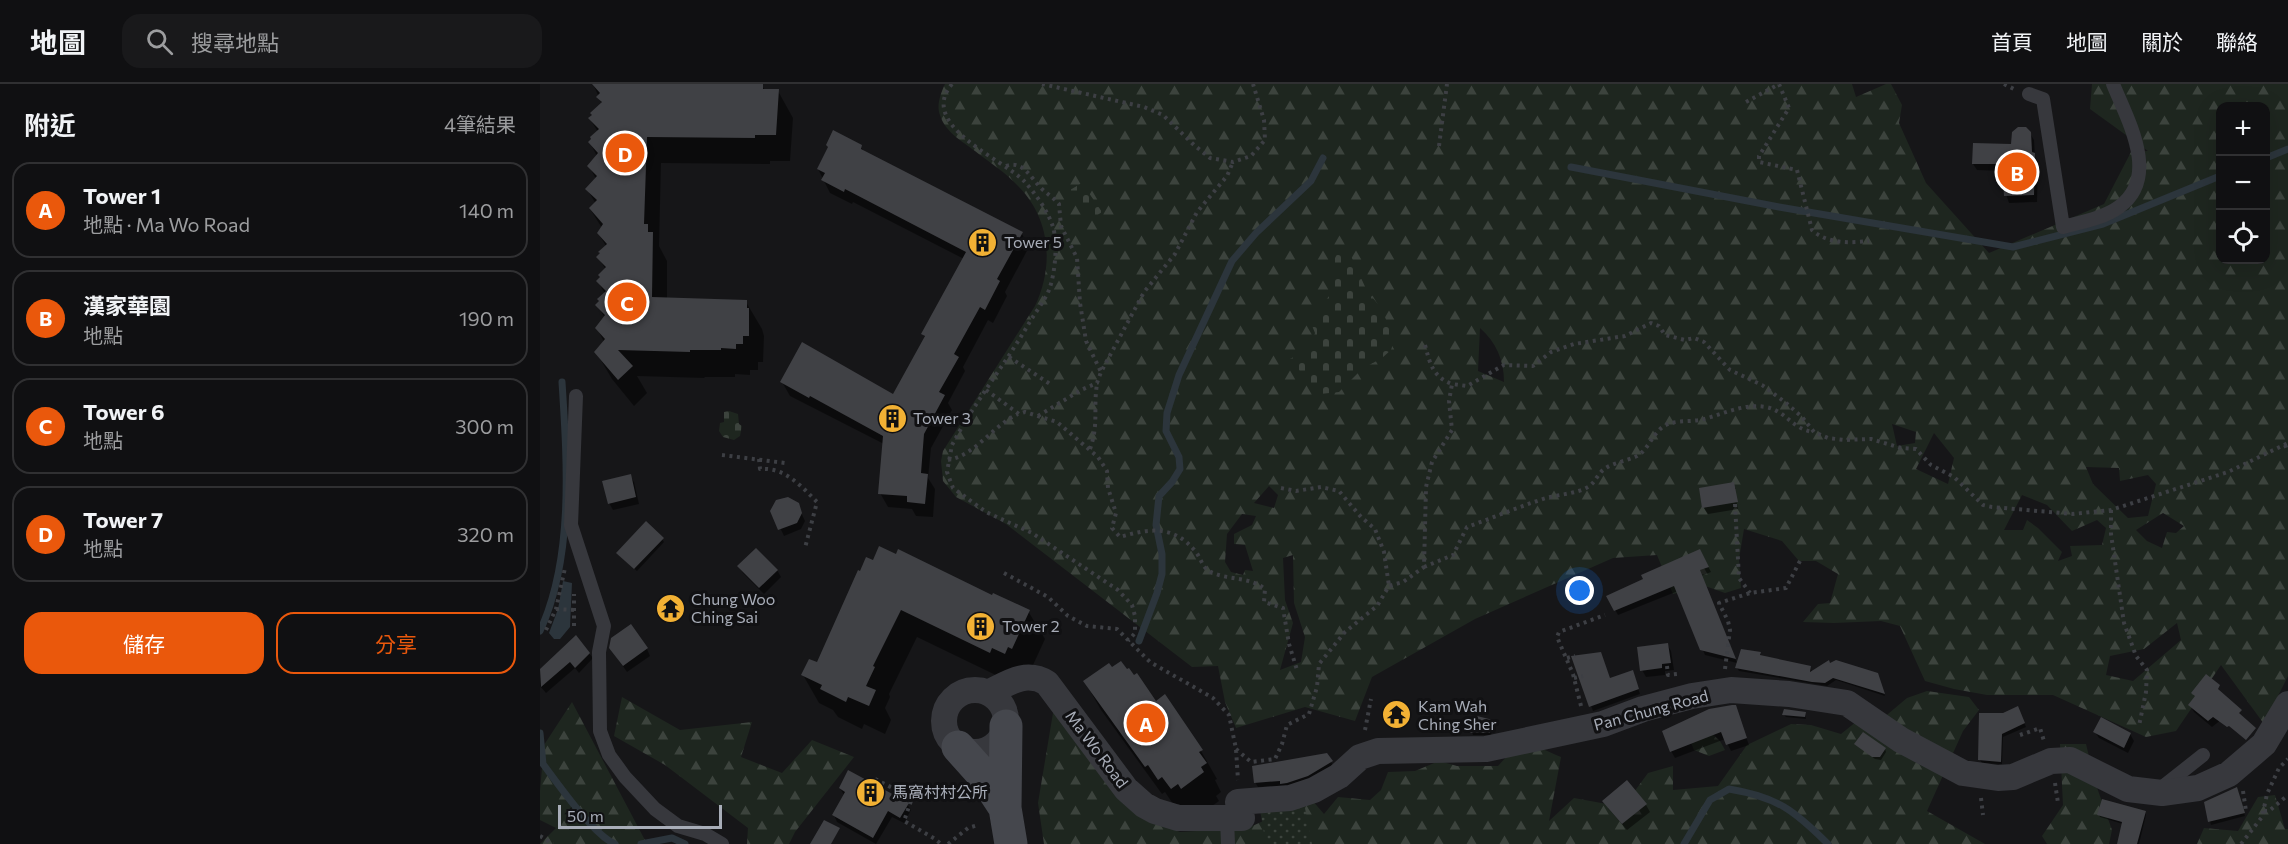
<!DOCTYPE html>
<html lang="zh-TW">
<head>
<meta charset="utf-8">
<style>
  body { margin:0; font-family:Commissioner,"Noto Sans TC",sans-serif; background:#19191b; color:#f1f3f6 }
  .controls { position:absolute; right:18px; top:18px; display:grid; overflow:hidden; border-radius:12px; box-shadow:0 6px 24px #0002 }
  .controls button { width:54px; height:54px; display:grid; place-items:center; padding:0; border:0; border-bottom:2px solid #303032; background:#101012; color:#f1f3f6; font:30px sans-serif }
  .scale { position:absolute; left:18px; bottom:15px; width:164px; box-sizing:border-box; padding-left:6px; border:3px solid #a8adb8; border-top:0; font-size:16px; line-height:21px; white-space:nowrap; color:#a8adb8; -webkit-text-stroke:4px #111113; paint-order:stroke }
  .you { position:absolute; left:1040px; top:507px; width:21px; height:21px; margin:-15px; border:4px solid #fff; border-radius:50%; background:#1a73e8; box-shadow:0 0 0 9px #1a73e833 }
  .badge { display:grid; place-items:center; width:39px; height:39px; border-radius:50%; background:#ea580c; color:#fff; font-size:20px; font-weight:700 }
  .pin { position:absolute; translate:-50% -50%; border:3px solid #fff; box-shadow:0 2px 6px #0006 }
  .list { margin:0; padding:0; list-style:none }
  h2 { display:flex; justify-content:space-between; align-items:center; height:78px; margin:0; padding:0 24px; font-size:26px }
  h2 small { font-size:20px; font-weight:400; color:#9c9d9f }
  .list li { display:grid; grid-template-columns:39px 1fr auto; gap:18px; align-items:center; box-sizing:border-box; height:96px; margin:0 12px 12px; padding:0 12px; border:2px solid #303032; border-radius:18px }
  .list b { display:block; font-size:22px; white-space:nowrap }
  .list p { margin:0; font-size:20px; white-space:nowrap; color:#9c9d9f }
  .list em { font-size:20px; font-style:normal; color:#9c9d9f }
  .actions { display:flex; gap:12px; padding:18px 24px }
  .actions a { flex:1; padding:14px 0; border:2px solid #ea580c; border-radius:18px; text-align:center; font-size:21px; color:#ea580c }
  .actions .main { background:#ea580c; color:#fff }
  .icon { flex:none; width:33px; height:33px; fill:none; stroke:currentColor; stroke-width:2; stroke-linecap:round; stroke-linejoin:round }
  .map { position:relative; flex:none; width:1748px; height:760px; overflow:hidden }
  header { display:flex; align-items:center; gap:36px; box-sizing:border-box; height:84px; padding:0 30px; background:#101012; border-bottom:2px solid #303032 }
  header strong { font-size:28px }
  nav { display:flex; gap:33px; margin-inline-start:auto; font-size:21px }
  .search { width:420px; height:54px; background:#19191b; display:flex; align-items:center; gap:15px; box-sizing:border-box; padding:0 21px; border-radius:18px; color:#9c9d9f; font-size:22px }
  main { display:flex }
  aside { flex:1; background:#101012 }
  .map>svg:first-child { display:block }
</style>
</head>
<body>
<header>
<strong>地圖</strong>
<div class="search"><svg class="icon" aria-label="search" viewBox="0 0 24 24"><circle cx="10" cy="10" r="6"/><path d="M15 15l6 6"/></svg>搜尋地點</div>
<nav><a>首頁</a><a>地圖</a><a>關於</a><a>聯絡</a></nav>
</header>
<main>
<aside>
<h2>附近<small>4筆結果</small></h2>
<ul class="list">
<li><span class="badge">A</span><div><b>Tower 1</b><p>地點 · Ma Wo Road</p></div><em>140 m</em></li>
<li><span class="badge">B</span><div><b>漢家華園</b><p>地點</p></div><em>190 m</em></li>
<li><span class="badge">C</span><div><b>Tower 6</b><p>地點</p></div><em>300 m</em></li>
<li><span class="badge">D</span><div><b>Tower 7</b><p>地點</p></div><em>320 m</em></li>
</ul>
<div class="actions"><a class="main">儲存</a><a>分享</a></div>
</aside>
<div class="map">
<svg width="1748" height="760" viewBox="0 0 1748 760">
  <defs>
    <pattern id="forest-firs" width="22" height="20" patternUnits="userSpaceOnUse" patternTransform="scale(1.5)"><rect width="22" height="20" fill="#1e261f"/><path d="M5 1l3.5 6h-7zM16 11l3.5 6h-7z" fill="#3c433d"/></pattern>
    <pattern id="cemetery-stones" width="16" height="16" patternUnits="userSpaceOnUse" patternTransform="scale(1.5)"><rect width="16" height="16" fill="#1e261f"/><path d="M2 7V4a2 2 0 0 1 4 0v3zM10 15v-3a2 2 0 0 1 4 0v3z" fill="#3c433d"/></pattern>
    <pattern id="garden-dots" width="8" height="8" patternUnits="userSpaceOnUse" patternTransform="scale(1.5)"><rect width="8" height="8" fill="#1e261f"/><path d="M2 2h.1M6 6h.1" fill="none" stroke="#3c433d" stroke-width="1.8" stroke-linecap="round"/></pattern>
  </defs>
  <rect width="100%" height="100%" fill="#161618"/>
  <!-- forest -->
  <path fill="url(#forest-firs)" fill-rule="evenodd" d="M405 0H1312L1316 13 1346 0H1351L1362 21 1359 39 1386 99 1449 169 1564 120 1591 68 1608 67 1550 25 1552 0H1748V592L1724 640 1681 581 1636 647 1606 653 1513 611H1447L1414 605 1385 597 1360 542 1341 537 1294 539 1263 538 1278 520 1290 519 1298 490 1276 477H1259L1242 457 1204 445 1199 475 1201 504 1185 509 1165 502 1133 510 1117 471 1073 474 935 535 832 593 815 637 765 623 696 644 685 618 678 582 652 583 466 440 416 413 403 397 401 377 403 367 495 222C514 182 511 135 478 102 466 89 449 78 435 67 422 57 405 48 400 31 396 21 401 9 405 0ZM1680 22H1726V176H1680ZM940 244C956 258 964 276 964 298L938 287ZM1352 340 1376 348 1375 359 1357 362ZM1394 349 1414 374 1408 400 1376 385ZM1546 383 1579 384 1580 397 1608 391 1616 400 1608 432 1588 434 1553 400ZM729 402 738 411 734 424 714 419ZM1482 411 1507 421 1532 447 1557 436 1566 444 1562 461 1530 462 1532 472 1518 477 1522 468 1498 444 1487 436 1483 446H1464ZM1623 429 1644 442 1636 449 1627 448 1622 464 1607 457 1596 446ZM702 430 716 432 712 441 694 450V460L705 461 713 487 705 486 703 491 691 488 685 478 687 450ZM753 471 754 519 765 553 761 578 740 586 753 539 745 516 743 474ZM1637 539 1641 556 1593 597 1566 591 1570 572 1604 565Z
    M1387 607 1429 613 1439 626 1423 647 1387 727 1445 760H1292L1289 757 1286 760H504L498 719 514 623 603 734 640 748 708 744 771 715 784 730 798 713 830 716 841 706 848 688 875 687 899 677 917 682H958C983 654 989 659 1021 673L1009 737 1034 714 1083 723 1108 689 1133 682V706L1178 702 1207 661 1251 640 1271 641 1301 650 1322 633 1342 635 1367 614Z
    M82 613 140 646 212 638 201 673 242 689 272 656 314 673 255 748 249 760H207L208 744 125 681 74 652Z
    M32 618 107 760H0L16 744 0 736V707L4 661Z
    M1165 643 1180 657 1185 666 1169 672 1154 666 1149 654Z
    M1520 660H1546L1555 698 1572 746 1569 760H1507L1502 752 1523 721Z
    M1735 711 1745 745H1748V760H1657L1664 744 1698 747 1718 713Z"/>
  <!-- cemetery -->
  <path fill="url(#cemetery-stones)" d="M542 99 562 128 550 136 530 106Z
    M798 168H804L811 172 827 207 842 225 854 257 851 266 842 274 822 285 799 308 780 310 769 303 758 284 747 279 748 276C764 268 769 268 775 249L771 239 772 233 790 211 795 174Z
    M189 327 198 330 199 340 202 342 200 352 194 356 183 353 179 347 180 339 184 338V328Z"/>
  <!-- garden -->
  <path fill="url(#garden-dots)" d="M764 719 772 760H726L720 726Z"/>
  <!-- water -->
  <path fill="#2c353c" d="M23 497 32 499 30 543 20 555H14L9 549 18 525Z"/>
  <!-- shadow -->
  <path fill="#0007" d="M53 0 222 2 225 6 238 7 253 34 250 77H230V80L121 79 119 162 127 177V215L206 218 222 245 224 252 223 278H218V286H210V291L195 290V293H165L164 294 97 292 107 309 94 322 72 295 56 268 64 258 57 244 65 234 57 221 65 210 58 197 66 186 58 173 66 162 58 149 62 144 50 125 56 120 47 105 56 95 49 82 57 72 50 59 58 48 50 35 62 20Z
    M1490 49 1494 56 1495 73 1498 78 1497 118 1469 119 1461 95V87L1437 86 1433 80 1472 62Z
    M321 63 325 69 482 150 489 163 465 208 467 212 453 239 448 236 423 283 425 287 408 319 412 326 391 364 388 394 395 405 393 433 376 432 372 425 348 423 340 409 344 360 250 312 242 298 354 312 385 254 383 250 424 175 313 118 312 120 290 109 278 85Z
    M90 392 94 398 99 420 73 426 69 419Z
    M1193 400 1196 405H1194L1198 425 1168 430 1164 424Z
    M257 420 265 437 261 445 244 452 232 427Z
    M122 455 124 458 97 487 80 472Z
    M1160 467 1171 488 1161 492 1197 579 1165 571 1138 507 1078 531 1068 513Z
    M199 483 237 486 241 493 224 510 203 489Z
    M319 488 452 513 488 527 505 555 488 592 466 596 377 553 349 610 350 613 345 624 351 636 345 650 324 640 322 645 298 633 293 626 279 619 263 591 278 580Z
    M36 553 53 574 39 589 35 584 6 609 0 602V587Z
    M1127 560 1131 567 1134 586 1125 587V591L1106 593 1102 586Z
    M107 565 110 572 87 588 75 571Z
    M1220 569 1221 572 1270 583 1272 588 1290 581 1339 593 1345 612 1296 596 1287 602 1199 587 1197 584Z
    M1061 570 1070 595 1094 592 1100 610 1053 627 1033 573Z
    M545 598 616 619 661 667 677 695 675 696 681 708 676 712 679 717 658 732H648L639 720 635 723 625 708 622 710 561 626Z
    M1650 621 1686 632 1672 643 1654 628Z
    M1195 623 1209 661 1191 667 1185 655 1135 674 1131 667Z
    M1479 627 1486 643 1463 653 1462 680 1442 679 1440 676 1464 631Z
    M1265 629 1266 635 1246 633 1244 631Z
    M952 637 954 640 951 651H933L932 648Z
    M1555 648 1590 650 1594 657 1588 669 1559 654Z
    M1316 660 1345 665 1346 668 1341 676 1335 675Z
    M786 670 794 683 771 697 745 704 743 702 718 703 715 698Z
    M300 704 367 720 371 726 364 739 352 733 336 760 297 738 294 731 304 711Z
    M1698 707 1705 732 1671 741 1665 719Z
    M1106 721 1110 728 1087 746 1068 724Z
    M1605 728 1606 731 1599 760H1579L1583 740 1560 733 1559 731Z"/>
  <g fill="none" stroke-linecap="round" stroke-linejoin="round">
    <!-- stream -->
    <path stroke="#2c353c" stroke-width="7" d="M1726 74 1748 65
      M1031 83 1239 123 1473 163 1563 140 1680 92
      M0 547C34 474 27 377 22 298
      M599 557 617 509 622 490V470L616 441 619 412 632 398 640 385 639 373 626 347 627 329 639 291 692 177 716 149 771 97 783 74
      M0 649 3 680
      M0 676C16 697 53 751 75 760
      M101 760 132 754 145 760
      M1144 760 1170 716 1189 705C1237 713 1254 726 1288 760"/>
  </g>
  <!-- building -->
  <path fill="#404145" d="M52 0H223V5H239L236 51H215V54L107 53 104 140H108V148H113L112 213 207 216V224H209V252H203V260H196V265L181 264V266H150V268L78 266 93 282 78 296 54 268 65 255 55 244 65 231 55 221 59 217 57 215 66 207 56 197 60 193 58 191 66 183 56 173 60 169 58 168 67 160 57 149 63 140 49 124 57 116 45 105 57 92 47 82 58 69 48 58 51 55 50 53 59 45 48 34 52 31 50 29 62 18 56 13 60 9Z
    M1478 43H1486L1491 48 1492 68 1495 69 1494 111 1464 112 1463 95H1459L1460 80H1432L1433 59 1471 60 1472 48Z
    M293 46 322 61 321 65 483 148 457 195 460 197 445 226 440 223 414 270 419 273 399 308 405 311 384 350 381 389 388 390 385 420 367 418V412L338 410 343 352 270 312 269 314 240 298 262 258 353 310 385 252 381 250 426 168 305 105 304 108 281 96 285 89 277 85 288 63 286 61Z
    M91 390 96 413 68 420 62 397Z
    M1194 398 1198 418 1162 424 1159 404Z
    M248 413 259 419 262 429 257 439 238 446 230 427 236 416Z
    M106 437 124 454 94 485 76 469Z
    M339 462 356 470 358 465 452 511 453 509 490 526 472 565 468 563 465 570 452 564 450 569 361 526 333 582 335 583 326 602 336 606 329 622 308 613 306 618 280 605 282 601 261 591 269 575 277 578 318 486 320 487 326 473 333 476Z
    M216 464 238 486 219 504 197 482Z
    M1160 465 1169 483 1160 486 1196 575 1160 566 1134 502 1074 527 1066 512 1103 495 1101 491Z
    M91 540 108 564 83 582 69 564 71 554Z
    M36 551 50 569 35 584 30 578 1 603 0 585Z
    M1128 559 1131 579 1122 580V584L1100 587 1097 563Z
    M1201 565 1221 568 1220 571 1271 582 1270 588 1289 576 1290 579 1296 576 1338 589 1345 610 1293 594 1285 599 1272 598 1195 584Z
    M1061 568 1070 594 1093 586 1099 605 1049 623 1031 572Z
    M581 577 587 585 589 584 594 591 597 589 616 617 625 610 663 666 659 668 667 679 661 683 664 688 641 705 638 700 631 705 622 693 618 696 608 681 605 683 543 597 569 579 572 583Z
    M1666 590 1680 601 1678 605 1702 626 1699 629 1716 644 1706 656 1689 642 1687 643 1673 633 1668 637 1648 621 1655 612 1651 609Z
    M1192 621H1196L1207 654 1186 661 1181 648 1130 668 1122 647 1169 625Z
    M1478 622 1485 639 1462 650 1461 678 1438 676 1439 629H1463Z
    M1244 625 1266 628 1265 633 1242 631Z
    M937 632 953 636 950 649H930Z
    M1561 633 1591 649 1584 664 1553 648Z
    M1323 648 1346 664 1340 673H1332L1314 660Z
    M787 669 793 677 768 692 747 699 740 700V697L714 699 712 682Z
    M308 686 369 719 360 734 348 727 333 754 292 731 305 708 299 704Z
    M1087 696 1107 720 1082 740 1062 717Z
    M1697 703 1705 729 1668 738 1664 718Z
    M1562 715 1606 727 1597 760H1577L1582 738 1557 731Z
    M284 736 300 744 291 760H270Z"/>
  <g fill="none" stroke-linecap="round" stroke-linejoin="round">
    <!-- path -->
    <path stroke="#3d3f44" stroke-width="4" stroke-dasharray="3 4.5" stroke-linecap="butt" d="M412 0C377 41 461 74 484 97 495 109 508 127 513 143 518 160 515 190 509 206 504 218 494 230 488 241 464 282 434 319 412 361L407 388 413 404 446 428 492 449 578 506 592 521 595 532V549L588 557
      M502 0 604 23 623 31 654 61 670 74 693 78 711 72 725 56 724 36 713 0
      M1239 0 1249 24 1219 72V78L1257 86 1272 146C1287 160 1310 159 1329 157
      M1464 0 1474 5
      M1206 18 1239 0
      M899 62 907 0
      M466 82C483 76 490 93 501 104 507 110 514 114 519 120L521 142 537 174 540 219 546 257 561 288
      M885 261C890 280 893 293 912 300
      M469 273 510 300
      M446 306 479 330 485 328 517 338 558 373 567 387 568 404 576 429 572 444 580 453C610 444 634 441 656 468 662 476 662 485 673 489 690 496 710 493 725 505L724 518 743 524 749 560 757 586
      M498 332 541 306 557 299 561 288 604 208 635 170 657 128 687 92 693 78
      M1745 361 1748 368
      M550 365C559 340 553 325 557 300
      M182 371 245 379
      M219 375 220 385C245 383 261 402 277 418L265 464
      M408 376C436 371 452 342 478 330
      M741 404 756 407 781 403 799 407 821 433 835 445 844 468 849 502
      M1195 420 1199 494 1210 509
      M1571 426V450L1584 539 1596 572 1607 586 1606 608 1599 642
      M884 483 913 471 927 443C952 434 976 424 1000 416 1016 410 1033 411 1048 403 1055 399 1057 391 1063 386 1071 379 1087 377 1097 372 1109 365 1112 350 1124 342 1134 336 1148 338 1160 336 1182 331 1202 319 1226 323 1246 327 1252 345 1273 348
      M464 489 508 513 528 532 547 542 577 545 610 578 673 614 689 631 696 665 698 696
      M16 525 34 526
      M34 542V510
      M6 546 16 525 25 484 27 485
      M1027 574 1035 572
      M1127 582 1128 591 1137 590
      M1185 585 1190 546 1188 537 1179 519 1210 509 1246 504 1262 473
      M1034 594 1043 592
      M1041 622 1033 590 1017 553 1019 548 1065 531
      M825 646 831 615
      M1480 651 1500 644 1504 657
      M696 665 711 678 735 675 742 660 747 641 769 630 777 603 779 580 805 548 837 522 849 502 863 498 884 483 886 403 892 378 912 346 909 317 912 300 927 302 964 281 993 282 1011 268 1034 260 1085 252 1111 239 1119 242 1125 251 1145 256 1154 254 1164 258 1190 286 1222 301 1246 319 1262 333 1274 348 1288 354 1304 356 1331 355 1361 364 1376 365 1391 381 1414 393 1443 421 1452 423 1533 430 1571 426 1688 388 1748 359
      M335 695 372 714 364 737 395 755 401 760
      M1515 699 1518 719
      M1703 707 1706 727
      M1441 714 1443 731
      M1724 727H1729L1748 711
      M0 752 13 760
      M408 760 428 744 438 741
      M1701 760 1722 733 1727 710 1739 684 1748 675"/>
    <!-- lane -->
    <path stroke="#37383d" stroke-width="14" d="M1489 10 1503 15 1523 143C1542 138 1564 134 1579 123 1621 93 1587 35 1573 0
      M36 312 31 441 64 542 59 568 60 647 69 671 85 693 115 725 138 742 165 750 182 760
      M1620 705 1663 671
      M687 734 688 760"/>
    <!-- street -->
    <path stroke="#37383d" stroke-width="26" d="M404 637a31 31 0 1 1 62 0a31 31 0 1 1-62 0Z
      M448 609C468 599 486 586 507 599L586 705 604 721 615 727 638 734H702L698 718 750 714 774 706 799 692 820 673 838 667 946 665 1063 640 1103 625 1152 612 1191 606 1249 610 1307 619 1361 656 1423 689 1458 694 1473 693 1511 677 1530 676 1588 705 1622 709 1658 704 1689 690 1724 660 1748 620"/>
    <!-- secondary -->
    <path stroke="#45474d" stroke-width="33" d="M466 642 465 724 471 760
      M418 663 444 692 465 724"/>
  </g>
  <!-- icons -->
  <defs>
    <symbol id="building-disc" viewBox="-11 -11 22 22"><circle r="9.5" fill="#f2b134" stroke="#111113"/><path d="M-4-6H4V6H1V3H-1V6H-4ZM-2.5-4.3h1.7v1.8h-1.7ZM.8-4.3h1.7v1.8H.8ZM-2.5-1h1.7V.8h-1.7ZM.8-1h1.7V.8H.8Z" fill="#111"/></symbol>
    <symbol id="temple-disc" viewBox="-11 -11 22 22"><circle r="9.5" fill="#f2b134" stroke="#111113"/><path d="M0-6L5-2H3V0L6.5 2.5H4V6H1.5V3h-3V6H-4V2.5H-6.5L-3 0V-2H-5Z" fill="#111"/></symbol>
  </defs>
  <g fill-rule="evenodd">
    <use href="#building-disc" x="426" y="142" width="33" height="33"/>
    <use href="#building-disc" x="336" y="318" width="33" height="33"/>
    <use href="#temple-disc" x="114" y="508" width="33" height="33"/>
    <use href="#building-disc" x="424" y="526" width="33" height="33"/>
    <use href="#temple-disc" x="840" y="614" width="33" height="33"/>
    <use href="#building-disc" x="314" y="692" width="33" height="33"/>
  </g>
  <g text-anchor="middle" stroke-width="6" stroke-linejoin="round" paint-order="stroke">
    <!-- poi labels -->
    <g font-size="16" fill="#a8adb8" stroke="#111113" text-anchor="start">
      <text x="464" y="164">Tower 5</text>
      <text x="373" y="340">Tower 3</text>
      <text x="151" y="521">Chung Woo<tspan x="151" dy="18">Ching Sai</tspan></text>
      <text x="462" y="548">Tower 2</text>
      <text x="878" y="628">Kam Wah<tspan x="878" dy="18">Ching Sher</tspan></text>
      <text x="352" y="714">馬窩村村公所</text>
    </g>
    <!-- street labels -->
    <g font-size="16" fill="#a8adb8" stroke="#111113">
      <text transform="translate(1111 626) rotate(-15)" y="6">Pan Chung Road</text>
      <text transform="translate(557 665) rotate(53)" y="6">Ma Wo Road</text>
    </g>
  </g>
</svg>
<div class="controls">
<button>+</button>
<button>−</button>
<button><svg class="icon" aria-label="locate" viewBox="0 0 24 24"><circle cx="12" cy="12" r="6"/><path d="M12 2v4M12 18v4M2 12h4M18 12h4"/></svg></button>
</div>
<div class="scale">50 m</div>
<div class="you"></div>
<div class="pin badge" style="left:606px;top:639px">A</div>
<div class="pin badge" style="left:1477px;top:88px">B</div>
<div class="pin badge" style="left:87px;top:218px">C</div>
<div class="pin badge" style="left:85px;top:69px">D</div>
</div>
</main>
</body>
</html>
